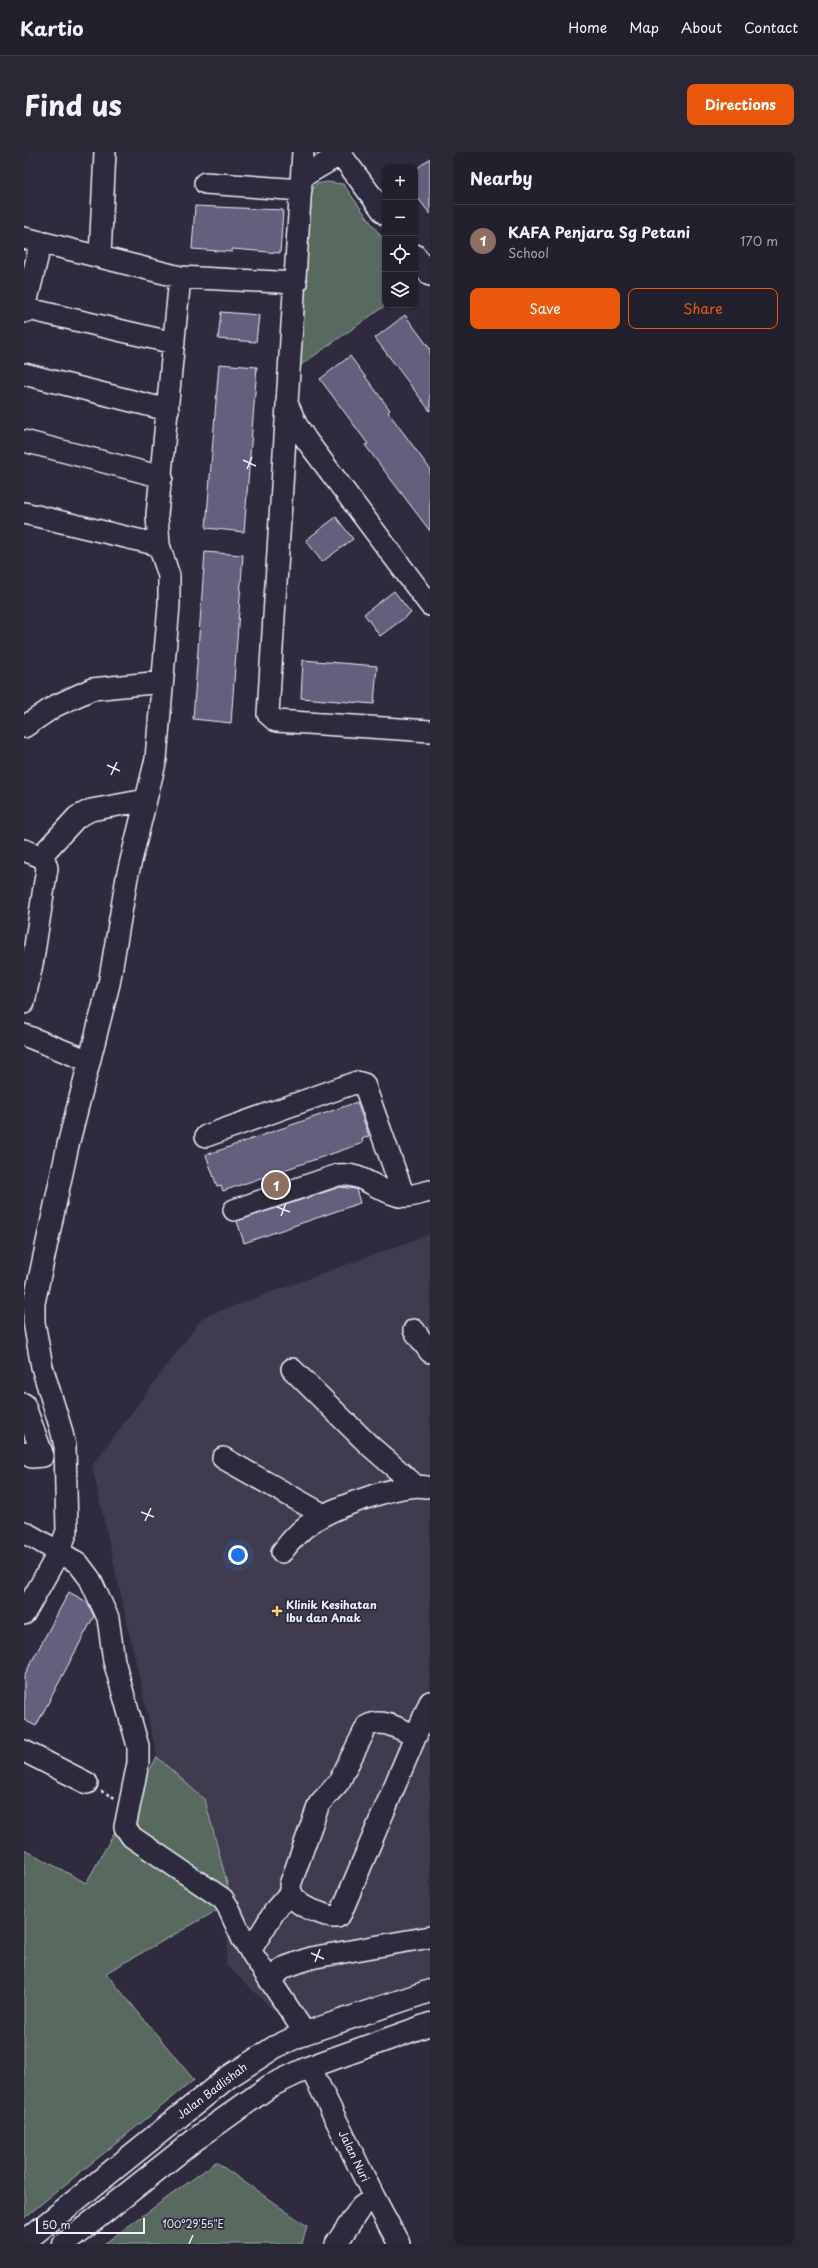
<!DOCTYPE html>
<html lang="en">
<head>
<meta charset="utf-8">
<style>
  body { margin:0; font-family:"Playpen Sans",sans-serif; background:#2b2836; color:#f1f3f6 }
  .controls { position:absolute; right:12px; top:12px; display:grid; overflow:hidden; border-radius:8px; box-shadow:0 1px 3px #0004 }
  .controls button { width:36px; height:36px; display:grid; place-items:center; padding:0; border:0; border-bottom:1px solid #403e4a; background:#23202e; color:#f1f3f6; font:20px sans-serif }
  .scale { position:absolute; left:12px; bottom:10px; width:109px; box-sizing:border-box; padding-left:4px; border:2px solid #e8f1f8; border-top:0; font-size:11px; line-height:14px; white-space:nowrap; color:#e8f1f8; -webkit-text-stroke:3px #2f2a3d; paint-order:stroke }
  .you { position:absolute; left:214px; top:1403px; width:14px; height:14px; margin:-10px; border:3px solid #fff; border-radius:50%; background:#1a73e8; box-shadow:0 0 0 6px #1a73e833 }
  .badge { display:grid; place-items:center; width:26px; height:26px; border-radius:50%; background:#ea580c; color:#fff; font-size:13px; font-weight:700 }
  .pin { position:absolute; translate:-50% -50%; border:2px solid #fff; box-shadow:0 1px 4px #0006 }
  .list { margin:0; padding:0; list-style:none }
  h2 { display:flex; justify-content:space-between; align-items:center; height:52px; margin:0; padding:0 16px; font-size:17px }
  h2 small { font-size:13px; font-weight:400; color:#a3a3aa }
  .list li { display:grid; grid-template-columns:26px 1fr auto; gap:12px; align-items:center; box-sizing:border-box; height:72px; padding:0 16px; border-top:1px solid #403e4a }
  .list b { display:block; font-size:15px; white-space:nowrap }
  .list p { margin:0; font-size:13px; white-space:nowrap; color:#a3a3aa }
  .list em { font-size:13px; font-style:normal; color:#a3a3aa }
  .actions { display:flex; gap:8px; padding:12px 16px }
  .actions a { flex:1; padding:9px 0; border:1px solid #ea580c; border-radius:8px; text-align:center; font-size:14px; color:#ea580c }
  .actions .main { background:#ea580c; color:#fff }
  .icon { flex:none; width:22px; height:22px; fill:none; stroke:currentColor; stroke-width:2; stroke-linecap:round; stroke-linejoin:round }
  .map { position:relative; flex:none; width:406px; height:2092px; overflow:hidden; border-radius:8px }
  header { display:flex; align-items:center; gap:24px; box-sizing:border-box; height:56px; padding:0 20px; background:#23202e; border-bottom:1px solid #403e4a }
  header strong { font-size:19px }
  nav { display:flex; gap:22px; margin-inline-start:auto; font-size:14px }
  .intro { display:flex; align-items:center; justify-content:space-between; box-sizing:border-box; height:96px; padding:0 24px }
  h1 { margin:0; font-size:28px }
  .button { padding:10px 18px; border-radius:8px; background:#ea580c; color:#fff; font-size:14px; font-weight:700 }
  main { display:flex; gap:24px; padding:0 24px }
  aside { flex:1; background:#23202e; border-radius:8px; box-shadow:0 1px 3px #0004 }
  .map>svg:first-child { display:block }
</style>
</head>
<body>
<header>
<strong>Kartio</strong>
<nav><a>Home</a><a>Map</a><a>About</a><a>Contact</a></nav>
</header>
<div class="intro"><h1>Find us</h1><a class="button">Directions</a></div>
<main>
<div class="map">
<svg width="406" height="2092" viewBox="0 0 406 2092">
  <rect width="100%" height="100%" fill="#2f2a3d"/>
  <filter id="ink" filterUnits="userSpaceOnUse"><feTurbulence type="fractalNoise" baseFrequency=".025" numOctaves="2"/><feDisplacementMap in="SourceGraphic" scale="8" xChannelSelector="R" yChannelSelector="G"/><feConvolveMatrix kernelMatrix="1 2 1 2 8 2 1 2 1" color-interpolation-filters="sRGB"/></filter>
  <g filter="url(#ink)">
    <!-- built -->
    <path fill="#3f3a50" d="M406 1082V1826L265 1873 202 1813 206 1744 181 1648 133 1605 68 1314 179 1165Z"/>
    <!-- green -->
    <path fill="#586961" stroke="#a0adac" d="M303 30 319 32 361 90 362 153 277 213 272 193 284 44 292 32Z
      M133 1605 181 1648 208 1750 82 1821 170 1928 0 2066V1697L62 1731Z
      M192 2010 283 2074 278 2092H80Z"/>
    <!-- building -->
    <path fill="#645f7d" stroke="#e8f1f8" d="M406 6V62L391 42V18Z
      M171 54 259 58 256 101 208 97V100L168 97Z
      M197 160 235 163 232 190 194 187Z
      M381 163 406 197V259L351 186Z
      M326 204 366 258 364 260 406 317V379L341 293 344 292 296 227Z
      M195 212 233 215 220 380 182 376Z
      M312 365 329 387 298 410 282 388Z
      M181 400 219 403 207 571 169 567Z
      M370 439 387 461 356 484 340 462Z
      M279 508 353 514 350 552 277 546Z
      M333 950 345 984 338 987 339 991 199 1039 197 1033 193 1034 182 1003Z
      M316 1035 332 1037 336 1051 220 1091 213 1069Z
      M45 1440 63 1450 70 1464 12 1574 0 1568V1524Z"/>
    <g fill="none" stroke-linecap="round" stroke-linejoin="round">
      <defs>
        <path id="minor" d="M279 0 263 251 272 272 283 289 406 453
          M315 0 361 62
          M278 25 317 2
          M181 31 277 38
          M0 86 156 125 272 131
          M391 103 406 123
          M76 104 81 0
          M0 156 150 191
          M0 160 17 90
          M0 222 144 258
          M263 253 244 562 252 569 406 579
          M0 289 138 325
          M0 361 135 393
          M0 575 31 554 68 537 138 530
          M0 698 20 706 23 716 9 807 0 851
          M17 704 53 665 67 658 122 648
          M0 883 65 909
          M182 984 333 930 340 932 380 1044
          M210 1058 314 1023C337 1020 351 1037 372 1043 382 1047 396 1041 406 1039
          M390 1178 406 1200
          M268 1217 345 1293 392 1334
          M0 1252 19 1304 8 1305 0 1301
          M199 1306 300 1363
          M0 1380 54 1411 66 1427 84 1466 90 1509 114 1594V1611L101 1675 108 1685 199 1747 204 1755 219 1788 281 1881
          M258 1400C267 1388 276 1378 288 1370 308 1356 379 1330 402 1335
          M0 1462 35 1400 43 1379 41 1294 37 1277 18 1215 10 1170V1151L44 993 85 832 103 725 132 607 145 453V424L135 393 133 363 156 125
          M392 1584C377 1578 358 1565 343 1574L315 1630 295 1652 266 1733C267 1755 290 1758 307 1765H313L317 1761 406 1550
          M0 1599 63 1631
          M226 1799 252 1757 266 1741
          M246 1829 259 1816 286 1806 406 1785
          M286 1915 350 2045 375 2092
          M312 2092 337 2055 350 2045"/>
        <path id="major" d="M0 2090 203 1926 251 1895 281 1881 406 1839
          M40 2092 172 1987 246 1934 286 1915 406 1872"/>
      </defs>
      <!-- minor casing -->
      <use href="#minor" stroke="#e8f1f8" stroke-width="24"/>
      <!-- major casing -->
      <use href="#major" stroke="#e8f1f8" stroke-width="25"/>
      <!-- path -->
      <path stroke="#e8f1f8" stroke-width="2.5" stroke-dasharray="3 3" stroke-linecap="butt" d="M77 1639 91 1646"/>
      <!-- minor -->
      <use href="#minor" stroke="#2f2a3d" stroke-width="21"/>
      <!-- major -->
      <use href="#major" stroke="#2f2a3d" stroke-width="22"/>
    </g>
  </g>
  <!-- ticks -->
  <path fill="none" stroke="#e8f1f8" stroke-width="1.5" d="M219 308 232 314M223 317 228 305M83 613 96 619M87 623 93 610M253 1055 266 1060M257 1064 262 1051M117 1360 130 1365M121 1369 127 1356M287 1801 300 1807M291 1810 296 1797M165 2092 169 2083"/>
  <!-- markers -->
  <path fill="#ffd166" stroke="#2f2a3d" stroke-width="1.5" d="M251 1453h4v4h4v4h-4v4h-4v-4h-4v-4h4z"/>
  <g text-anchor="middle" stroke-width="3.5" stroke-linejoin="round" paint-order="stroke">
    <!-- poi labels -->
    <g font-size="11" font-weight="bold" fill="#e8f1f8" stroke="#2f2a3d" text-anchor="start">
      <text x="262" y="1457">Klinik Kesihatan<tspan x="262" dy="13">Ibu dan Anak</tspan></text>
    </g>
    <!-- street labels -->
    <g font-size="11" fill="#e8f1f8" stroke="#2f2a3d">
      <text transform="translate(188 1939) rotate(-37)" y="4">Jalan Badlishah</text>
      <text transform="translate(330 2004) rotate(64)" y="4">Jalan Nuri</text>
    </g>
  </g>
  <g font-size="10" text-anchor="middle" fill="#e8f1f8" stroke="#2f2a3d" stroke-width="3.5" stroke-linejoin="round" paint-order="stroke">
    <text x="169" y="2076">100°29'55"E</text>
  </g>
</svg>
<div class="controls">
<button>+</button>
<button>−</button>
<button><svg class="icon" aria-label="locate" viewBox="0 0 24 24"><circle cx="12" cy="12" r="6"/><path d="M12 2v4M12 18v4M2 12h4M18 12h4"/></svg></button>
<button><svg class="icon" aria-label="layers" viewBox="0 0 24 24"><path d="M12 4l9 5-9 5-9-5zM3 14l9 5 9-5"/></svg></button>
</div>
<div class="scale">50 m</div>
<div class="you"></div>
<div class="pin badge" style="left:252px;top:1033px;background:#8d6e63">1</div>
</div>
<aside>
<h2>Nearby<small></small></h2>
<ul class="list">
<li><span class="badge" style="background:#8d6e63">1</span><div><b>KAFA Penjara Sg Petani</b><p>School</p></div><em>170 m</em></li>
</ul>
<div class="actions"><a class="main">Save</a><a>Share</a></div>
</aside>
</main>
</body>
</html>
